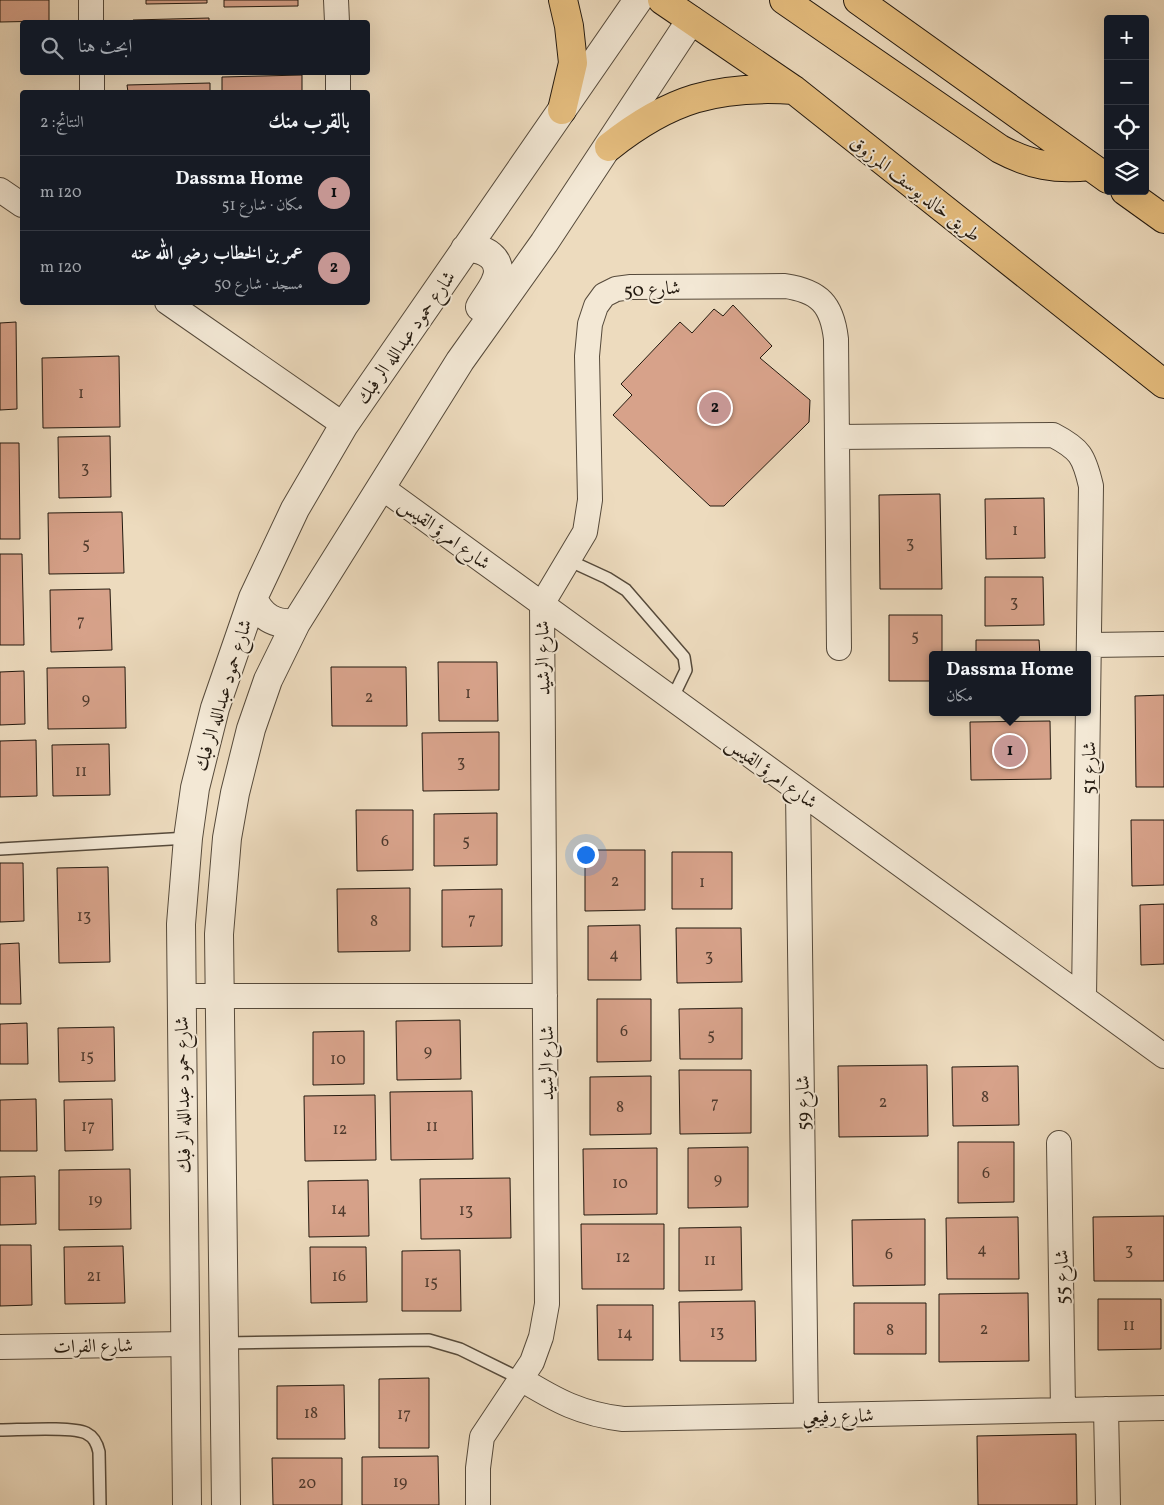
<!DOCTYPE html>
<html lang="ar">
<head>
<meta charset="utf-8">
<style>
  body { margin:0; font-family:Vollkorn,Amiri,serif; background:#20242c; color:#f1f3f6; direction:rtl }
  .controls { position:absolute; right:15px; top:15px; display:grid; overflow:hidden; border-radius:5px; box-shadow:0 5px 20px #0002 }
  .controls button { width:45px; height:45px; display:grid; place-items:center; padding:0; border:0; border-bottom:1px solid #363941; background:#171b24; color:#f1f3f6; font:25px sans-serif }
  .you { position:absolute; left:585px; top:854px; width:18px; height:18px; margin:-12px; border:4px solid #fff; border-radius:50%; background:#1a73e8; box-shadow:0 0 0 8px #1a73e833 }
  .badge { display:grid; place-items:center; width:32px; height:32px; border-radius:50%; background:#c59692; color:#111; font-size:16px; font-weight:700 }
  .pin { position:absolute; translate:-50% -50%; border:2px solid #fff; box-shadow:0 1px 5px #0006 }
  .popup { position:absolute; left:929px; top:651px; width:162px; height:65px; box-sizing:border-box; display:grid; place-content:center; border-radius:5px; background:#171b24; filter:drop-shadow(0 1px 4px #0005); font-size:16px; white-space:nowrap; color:#9ea1a6 }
  .popup b { font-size:19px; color:#f1f3f6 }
  .popup::after { content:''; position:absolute; left:50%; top:100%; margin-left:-10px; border:10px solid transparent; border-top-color:#171b24 }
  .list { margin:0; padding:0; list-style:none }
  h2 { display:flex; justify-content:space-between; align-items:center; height:65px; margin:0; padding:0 20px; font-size:21px }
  h2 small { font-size:16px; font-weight:400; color:#9ea1a6 }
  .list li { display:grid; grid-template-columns:32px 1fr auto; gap:15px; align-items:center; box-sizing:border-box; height:75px; padding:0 20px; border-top:1px solid #363941 }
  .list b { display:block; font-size:19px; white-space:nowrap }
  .list p { margin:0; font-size:16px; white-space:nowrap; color:#9ea1a6 }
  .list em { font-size:16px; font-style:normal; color:#9ea1a6 }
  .icon { flex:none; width:28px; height:28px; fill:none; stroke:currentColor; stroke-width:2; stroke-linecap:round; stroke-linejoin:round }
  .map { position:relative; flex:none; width:1164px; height:1505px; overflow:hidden; direction:ltr }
  .search { position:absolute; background:#171b24; box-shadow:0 5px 20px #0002; left:20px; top:20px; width:350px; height:55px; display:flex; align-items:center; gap:12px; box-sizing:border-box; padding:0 18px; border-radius:5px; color:#9ea1a6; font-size:19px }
  .panel { position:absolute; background:#171b24; box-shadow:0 5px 20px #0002; left:20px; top:90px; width:350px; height:215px; border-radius:5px; direction:rtl }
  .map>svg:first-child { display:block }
</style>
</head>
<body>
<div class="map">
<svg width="1164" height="1505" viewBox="0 0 1164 1505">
  <rect width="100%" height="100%" fill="#eddbbe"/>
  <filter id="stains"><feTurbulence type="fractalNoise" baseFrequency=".004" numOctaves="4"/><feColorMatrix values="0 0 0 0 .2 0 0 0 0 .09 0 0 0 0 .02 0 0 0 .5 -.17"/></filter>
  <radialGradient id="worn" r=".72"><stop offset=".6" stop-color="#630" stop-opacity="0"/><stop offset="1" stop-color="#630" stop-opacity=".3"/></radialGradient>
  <!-- building -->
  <path fill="#d7a28a" stroke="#23190f" d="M0 0H49V21L0 22Z
    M146 0H207V3L146 4Z
    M224 0H298V6L224 7Z
    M209 18V22H133V20Z
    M296 21V22H233Z
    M302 75V92H222V77Z
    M210 83V92H128L127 85Z
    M733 305 772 346 760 358 810 400 809 422 724 506H710L613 415 632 395 621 384 680 322 692 333 714 309 723 316Z
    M16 322 17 409 0 410V323Z
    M119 356 120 427 43 428 42 358Z
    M110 436 111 497 59 498 58 437Z
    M0 443H19L20 539H0Z
    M940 494 942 589H880L879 495Z
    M1044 498 1045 558 986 559 985 499Z
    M122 512 124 573 49 574 48 513Z
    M0 554H22L24 645H0Z
    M985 577H1043L1044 625 985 626Z
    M110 589 112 650 51 652 50 590Z
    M889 615H942V655H932V681H889Z
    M976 640H1039L1040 655H976Z
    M438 662H497L498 721H439Z
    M125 667 126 728 48 729 47 668Z
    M331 667H406L407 726H332Z
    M24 671 25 724 0 725V672Z
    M1164 695V787H1136L1135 696Z
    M1050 721 1051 779 971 780 970 722Z
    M499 732V790L423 791 422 733Z
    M36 740 37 796 0 797V741Z
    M109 744 110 795 53 796 52 745Z
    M356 810H413V870L357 871Z
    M497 813V865L434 866V814Z
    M1131 820H1164V885L1132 886Z
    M585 850H645V910L585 911Z
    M672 852H732V909H672Z
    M0 863H23L24 921 0 922Z
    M108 867 110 962 59 963 57 868Z
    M410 888V951L338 952 337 889Z
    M502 889V946L442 947V890Z
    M1164 904V964L1141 965 1140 905Z
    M640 925 641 980H588V926Z
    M676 928H741L742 982 677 983Z
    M19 943 21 1004H0V944Z
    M597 999H651V1061L597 1062Z
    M742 1008V1059H680L679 1009Z
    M460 1020 461 1079 397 1080 396 1021Z
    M27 1023 28 1064H0V1024Z
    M114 1027 115 1081 59 1082 58 1028Z
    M364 1031V1084L313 1085V1032Z
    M927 1065 928 1136 839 1137 838 1066Z
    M1018 1066 1019 1125 953 1126 952 1067Z
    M679 1070H751V1133L680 1134Z
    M651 1076V1134L590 1135V1077Z
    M472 1091 473 1159 391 1160 390 1092Z
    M375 1095 376 1160 305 1161 304 1096Z
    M36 1099 37 1151H0V1100Z
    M112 1099 113 1150 65 1151 64 1100Z
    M958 1142H1014V1202L958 1203Z
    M748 1147V1207L688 1208V1148Z
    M657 1148V1214L584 1215 583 1149Z
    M130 1169 131 1229 59 1230V1170Z
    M35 1176 36 1224 0 1225V1177Z
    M510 1178 511 1238 421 1239 420 1179Z
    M368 1180 369 1236 309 1237 308 1181Z
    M1164 1216V1281H1094L1093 1217Z
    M1018 1217 1019 1279H947L946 1218Z
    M925 1219V1285L853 1286 852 1220Z
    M581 1224H664V1289H582Z
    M741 1227 742 1290 679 1291V1228Z
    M0 1245H31L32 1305 0 1306Z
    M123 1246 125 1303 65 1304 64 1247Z
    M310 1247H366L367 1302 311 1303Z
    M460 1250 461 1311H402V1251Z
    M1028 1293 1029 1361 939 1362V1294Z
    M1098 1299H1161V1349L1098 1350Z
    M755 1301 756 1361H680L679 1302Z
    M854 1303H926V1354H854Z
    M597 1305H653V1360H598Z
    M429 1378V1448H379V1379Z
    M344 1385 345 1439H277V1386Z
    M1076 1434 1077 1505H978L977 1436Z
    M438 1456 439 1505H362V1457Z
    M272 1458H342V1505H273Z"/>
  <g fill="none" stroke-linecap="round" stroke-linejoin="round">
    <defs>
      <path id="service" d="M568 560 607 578 626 590 684 657 686 670 672 699
        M0 849 188 838
        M224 1343 429 1340 460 1349 521 1379
        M0 1430C19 1430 71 1426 86 1433 94 1437 97 1443 99 1452L100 1505"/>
      <path id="minor" d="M91 0V22
        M336 0 337 22
        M92 72V92
        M338 72V92
        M0 190 22 205
        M167 302 344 425
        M837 437 1053 435C1080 449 1084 456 1091 486L1084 998
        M381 487 1164 1056
        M1090 645 1164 644
        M798 791 806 1416
        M181 996H545
        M1059 1143 1063 1410
        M0 1347 186 1344
        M521 1379C557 1401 581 1414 623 1419L1164 1408
        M1106 1409 1108 1505
        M478 1505V1468L482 1437 532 1362 541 1337 547 1304 542 604 585 532 590 500 587 356 590 324 596 306 604 295 616 289 631 287 785 286C819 291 832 304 836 339L839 648"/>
      <path id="tertiary" d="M465 249C483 246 505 259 496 280 493 289 485 298 480 307
        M253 598C261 617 275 625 296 623
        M187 1505 181 924 188 838 195 788 215 708 253 598 295 509 344 425 638 0
        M226 1505 219 934 227 838 235 793 251 729 268 680 296 623 460 361 544 243 691 20"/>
      <path id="primary" d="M662 0 794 90 1164 384
        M784 0 1000 149C1030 165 1056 170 1090 166
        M858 0 1108 179
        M562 110 573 63 569 26 563 0
        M609 147C669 99 717 85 794 90
        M1125 191 1164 219"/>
    </defs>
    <!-- service casing -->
    <use href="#service" stroke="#564a3b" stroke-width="14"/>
    <!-- minor casing -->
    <use href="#minor" stroke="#564a3b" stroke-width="26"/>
    <!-- tertiary casing -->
    <use href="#tertiary" stroke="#564a3b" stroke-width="30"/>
    <!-- primary casing -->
    <use href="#primary" stroke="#23190f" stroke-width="30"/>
    <!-- service -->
    <use href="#service" stroke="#f3e8d5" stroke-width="11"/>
    <!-- minor -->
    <use href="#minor" stroke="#f3e8d5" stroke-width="24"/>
    <!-- tertiary -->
    <use href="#tertiary" stroke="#f3e8d5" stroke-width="28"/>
    <!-- primary -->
    <use href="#primary" stroke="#e6be7f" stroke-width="28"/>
  </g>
  <g text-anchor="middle" stroke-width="4" stroke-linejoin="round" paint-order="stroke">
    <!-- number labels -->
    <g font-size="16" fill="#503b2e">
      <text x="81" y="398">1</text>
      <text x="85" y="473">3</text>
      <text x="1015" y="535">1</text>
      <text x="910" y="548">3</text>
      <text x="86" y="549">5</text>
      <text x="1014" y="607">3</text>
      <text x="81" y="626">7</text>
      <text x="915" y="641">5</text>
      <text x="468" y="698">1</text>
      <text x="369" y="702">2</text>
      <text x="86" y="704">9</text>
      <text x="461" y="767">3</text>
      <text x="81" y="776">11</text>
      <text x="385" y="846">6</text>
      <text x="466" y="846">5</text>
      <text x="615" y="886">2</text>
      <text x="702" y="887">1</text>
      <text x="84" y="921">13</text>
      <text x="472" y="924">7</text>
      <text x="374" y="926">8</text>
      <text x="614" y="959">4</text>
      <text x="709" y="961">3</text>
      <text x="624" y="1036">6</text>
      <text x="711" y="1040">5</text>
      <text x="428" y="1056">9</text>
      <text x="87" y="1061">15</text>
      <text x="338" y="1064">10</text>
      <text x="985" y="1102">8</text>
      <text x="883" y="1107">2</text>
      <text x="715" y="1108">7</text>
      <text x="620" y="1112">8</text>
      <text x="88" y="1131">17</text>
      <text x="432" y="1131">11</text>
      <text x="340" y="1134">12</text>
      <text x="986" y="1178">6</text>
      <text x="718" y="1184">9</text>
      <text x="620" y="1188">10</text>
      <text x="95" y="1205">19</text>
      <text x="339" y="1214">14</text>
      <text x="466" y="1215">13</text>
      <text x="982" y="1254">4</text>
      <text x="1129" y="1255">3</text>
      <text x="889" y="1259">6</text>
      <text x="623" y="1262">12</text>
      <text x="710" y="1265">11</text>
      <text x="94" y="1281">21</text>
      <text x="339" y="1281">16</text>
      <text x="431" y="1287">15</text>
      <text x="1129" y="1330">11</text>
      <text x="984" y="1334">2</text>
      <text x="890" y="1335">8</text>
      <text x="717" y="1337">13</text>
      <text x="625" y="1338">14</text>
      <text x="311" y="1418">18</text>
      <text x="404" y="1419">17</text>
      <text x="400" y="1487">19</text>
      <text x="307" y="1488">20</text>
    </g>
    <!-- street labels -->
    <g font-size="19" fill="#23190f" stroke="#f3e8d5">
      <text transform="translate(916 188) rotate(38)" y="7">طريق خالد يوسف المرزوق</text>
      <text transform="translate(652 288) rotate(-3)" y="7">شارع 50</text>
      <text transform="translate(405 337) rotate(-55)" y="7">شارع حمود عبدالله الر فبك</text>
      <text transform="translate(445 533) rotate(36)" y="7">شارع امرؤ القيس</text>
      <text transform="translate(542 658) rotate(-91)" y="7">شارع الرشيد</text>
      <text transform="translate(222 695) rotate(-73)" y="7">شارع حمود عبدالله الر فبك</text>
      <text transform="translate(1088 768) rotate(-89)" y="7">شارع 51</text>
      <text transform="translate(772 772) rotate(36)" y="7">شارع امرؤ القيس</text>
      <text transform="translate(546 1063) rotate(-90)" y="7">شارع الرشيد</text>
      <text transform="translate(182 1095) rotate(-91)" y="7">شارع حمود عبدالله الر فبك</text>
      <text transform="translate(802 1103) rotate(-91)" y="7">شارع 59</text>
      <text transform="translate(1061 1277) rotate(-91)" y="7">شارع 55</text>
      <text transform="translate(93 1345) rotate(-1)" y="7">شارع الفرات</text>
      <text transform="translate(838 1415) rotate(-1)" y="7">شارع رفيعي</text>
    </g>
  </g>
  <rect width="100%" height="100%" filter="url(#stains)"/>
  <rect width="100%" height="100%" fill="url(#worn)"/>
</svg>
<div class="controls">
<button>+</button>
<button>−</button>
<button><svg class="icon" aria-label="locate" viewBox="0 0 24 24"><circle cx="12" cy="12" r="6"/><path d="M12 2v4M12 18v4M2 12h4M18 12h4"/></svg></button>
<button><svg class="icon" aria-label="layers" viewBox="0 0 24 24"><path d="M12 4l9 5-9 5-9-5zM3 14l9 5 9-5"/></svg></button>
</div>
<div class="you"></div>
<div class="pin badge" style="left:1010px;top:751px">1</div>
<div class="popup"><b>Dassma Home</b>مكان</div>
<div class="pin badge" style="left:715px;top:408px">2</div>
<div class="search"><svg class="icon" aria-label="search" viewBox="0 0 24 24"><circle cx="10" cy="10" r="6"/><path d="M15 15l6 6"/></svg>ابحث هنا</div>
<section class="panel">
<h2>بالقرب منك<small>النتائج: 2</small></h2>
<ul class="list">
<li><span class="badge">1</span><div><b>Dassma Home</b><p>مكان · شارع 51</p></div><em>120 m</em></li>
<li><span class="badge">2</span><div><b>عمر بن الخطاب رضي الله عنه</b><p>مسجد · شارع 50</p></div><em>120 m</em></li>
</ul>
</section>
</div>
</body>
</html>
